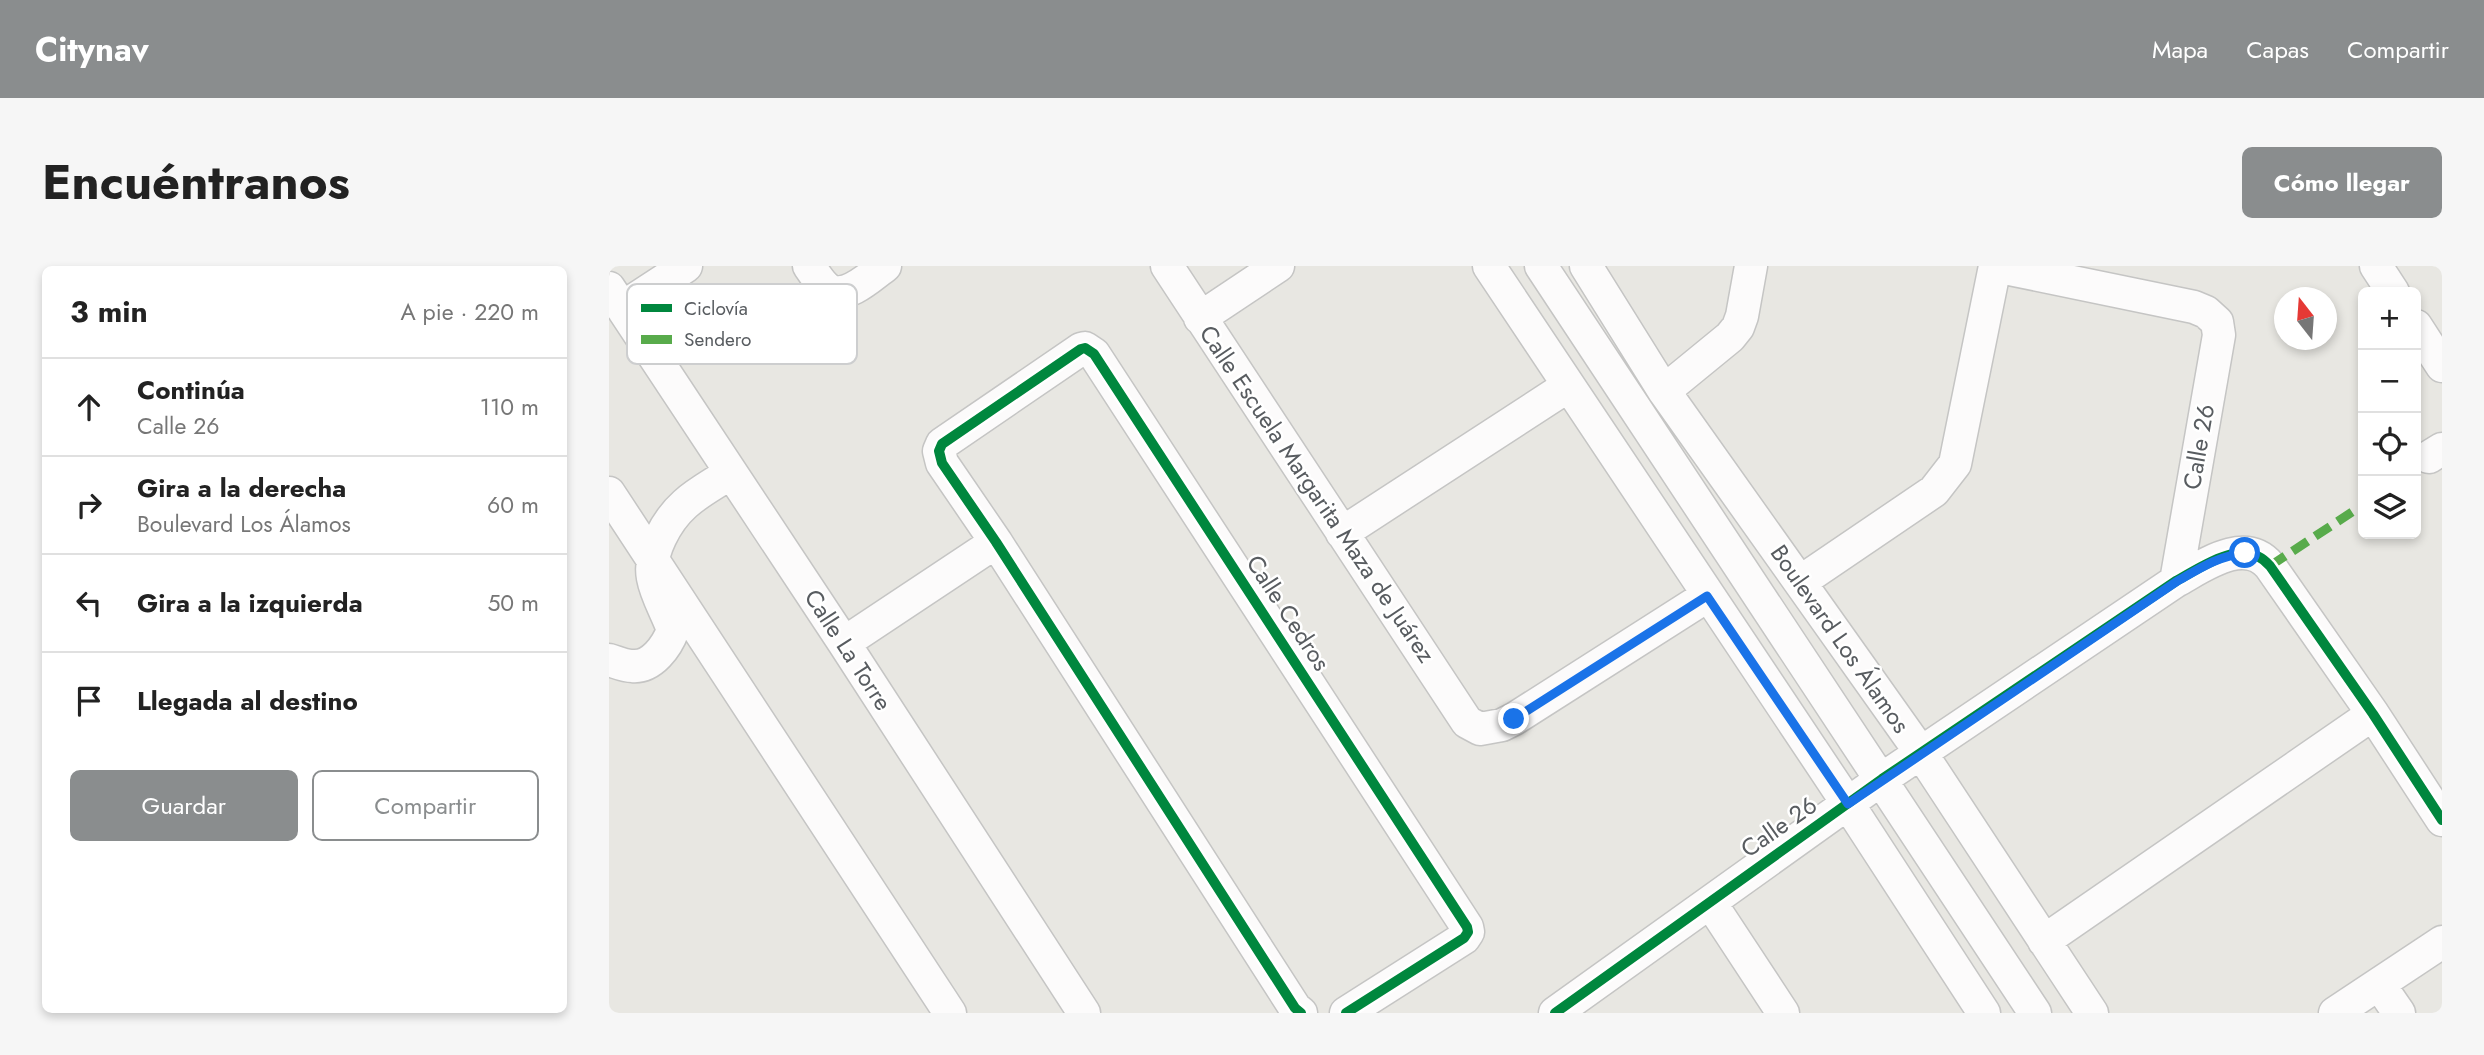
<!DOCTYPE html>
<html lang="es">
<head>
<meta charset="utf-8">
<style>
  body { margin:0; font-family:Jost,sans-serif; background:#f6f6f6; color:#222 }
  .controls { position:absolute; right:21px; top:21px; display:grid; overflow:hidden; border-radius:10px; box-shadow:0 4px 10px #0003 }
  .controls button { width:63px; height:63px; display:grid; place-items:center; padding:0; border:0; border-bottom:2px solid #e0e0e0; background:#fff; color:#222; font:35px sans-serif }
  .compass { position:absolute; left:1665px; top:21px; width:63px; height:63px; border-radius:50%; background:#fff; box-shadow:0 4px 10px #0003; rotate:343deg }
  .stop { position:absolute; width:21px; height:21px; margin:-16px; border:5px solid #1a73e8; border-radius:50%; background:#fff }
  .stop.end { background:#1a73e8; border-color:#fff; box-shadow:0 2px 7px #0008 }
  .list { margin:0; padding:0; list-style:none }
  h2 { display:flex; justify-content:space-between; align-items:center; height:91px; margin:0; padding:0 28px; font-size:30px }
  h2 small { font-size:23px; font-weight:400; color:#767676 }
  .list li { display:grid; grid-template-columns:46px 1fr auto; gap:21px; align-items:center; box-sizing:border-box; height:98px; padding:0 28px; border-top:2px solid #e0e0e0 }
  .list b { display:block; font-size:26px; white-space:nowrap }
  .list p { margin:0; font-size:23px; white-space:nowrap; color:#767676 }
  .list em { font-size:23px; font-style:normal; color:#767676 }
  .actions { display:flex; gap:14px; padding:21px 28px }
  .actions a { flex:1; padding:16px 0; border:2px solid #8a8d8e; border-radius:10px; text-align:center; font-size:24px; color:#8a8d8e }
  .actions .main { background:#8a8d8e; color:#fff }
  .icon { flex:none; width:38px; height:38px; fill:none; stroke:currentColor; stroke-width:2; stroke-linecap:round; stroke-linejoin:round }
  .map { position:relative; flex:none; width:1833px; height:747px; overflow:hidden; border-radius:10px }
  header { display:flex; align-items:center; gap:42px; box-sizing:border-box; height:98px; padding:0 35px; background:#8a8d8e; color:#fff }
  header strong { font-size:33px }
  nav { display:flex; gap:38px; margin-inline-start:auto; font-size:24px }
  .intro { display:flex; align-items:center; justify-content:space-between; box-sizing:border-box; height:168px; padding:0 42px }
  h1 { margin:0; font-size:49px }
  .button { padding:18px 32px; border-radius:10px; background:#8a8d8e; color:#fff; font-size:24px; font-weight:700 }
  main { display:flex; gap:42px; padding:0 42px }
  aside { flex:1; background:#fff; border-radius:10px; box-shadow:0 4px 10px #0003 }
  .map>svg:first-child { display:block }
</style>
</head>
<body>
<header>
<strong>Citynav</strong>
<nav><a>Mapa</a><a>Capas</a><a>Compartir</a></nav>
</header>
<div class="intro"><h1>Encuéntranos</h1><a class="button">Cómo llegar</a></div>
<main>
<aside>
<h2>3 min<small>A pie · 220 m</small></h2>
<ul class="list">
<li><svg class="icon" aria-label="ahead" viewBox="0 0 24 24"><path d="M12 20V5M6 11l6-6 6 6"/></svg><div><b>Continúa</b><p>Calle 26</p></div><em>110 m</em></li>
<li><svg class="icon" aria-label="right" viewBox="0 0 24 24"><path d="M7 20v-9h11M14 6l5 5-5 5"/></svg><div><b>Gira a la derecha</b><p>Boulevard Los Álamos</p></div><em>60 m</em></li>
<li><svg class="icon" aria-label="left" viewBox="0 0 24 24"><path d="M17 20v-9H6M10 6l-5 5 5 5"/></svg><div><b>Gira a la izquierda</b></div><em>50 m</em></li>
<li><svg class="icon" aria-label="arrive" viewBox="0 0 24 24"><path d="M6 21V4h12l-3 4 3 4H6"/></svg><div><b>Llegada al destino</b></div></li>
</ul>
<div class="actions"><a class="main">Guardar</a><a>Compartir</a></div>
</aside>
<div class="map">
<svg width="1833" height="747" viewBox="0 0 1833 747">
  <rect width="100%" height="100%" fill="#e8e7e2"/>
  <g fill="none" stroke-linecap="round" stroke-linejoin="round">
    <defs>
      <path id="minor" d="M200 0C206 8 213 21 222 25 240 32 263 9 276 0
        M558 0 858 456 871 463 893 459 905 453 1098 330
        M880 0 1239 538 1375 747
        M932 0 1426 747
        M977 0 1055 125 1312 487 1483 747
        M1386 0 1585 41 1597 46 1608 56 1610 69 1567 315
        M1767 0 1784 26
        M0 22 235 377 475 747
        M13 42 77 0
        M591 52 669 0
        M1807 60 1833 100
        M1055 125 1121 71 1129 61 1133 50 1142 0
        M1820 191 1833 183
        M0 227 341 747
        M733 267 959 120
        M1191 316 1325 225 1346 198 1386 0
        M235 377 387 276
        M0 394C7 396 15 400 23 400 43 402 58 380 64 364 58 347 47 329 44 312 39 287 58 254 76 238 89 226 107 217 121 207
        M1101 636 1174 747
        M1435 675 1764 448
        M1770 718 1790 747
        M692 747 686 742 387 276 333 197 330 185 333 178 472 83 476 82 485 88 858 661 859 666 855 672 737 747
        M946 747 1273 513 1567 315C1593 301 1635 269 1661 300L1764 448 1833 554
        M1726 747 1833 676"/>
    </defs>
    <!-- minor casing -->
    <use href="#minor" stroke="#c5c5c4" stroke-width="35"/>
    <!-- minor -->
    <use href="#minor" stroke="#fcfbfb" stroke-width="32"/>
    <!-- quiet -->
    <path stroke="#58ab4b" stroke-width="9" stroke-dasharray="18 9" stroke-linecap="butt" d="M1661 300 1743 246"/>
    <defs>
      <path id="cycleway" d="M692 747 686 742 387 276 333 197 330 185 333 178 472 83 476 82 485 88 858 661 859 666 855 672 737 747
        M946 747 1273 513 1567 315C1593 301 1635 269 1661 300L1764 448 1833 554"/>
    </defs>
    <!-- cycleway casing -->
    <use href="#cycleway" stroke="#fff" stroke-width="15"/>
    <!-- cycleway -->
    <use href="#cycleway" stroke="#00873e" stroke-width="10"/>
  </g>
  <g fill="none" stroke-linecap="round" stroke-linejoin="round">
    <!-- route -->
    <path stroke="#1a73e8" stroke-width="9" d="M905 453 1098 330 1239 538 1567 316C1590 303 1609 290 1636 287"/>
  </g>
  <g text-anchor="middle" stroke-width="5" stroke-linejoin="round" paint-order="stroke">
    <!-- street labels -->
    <g font-size="24" fill="#585c60" stroke="#fff">
      <text transform="translate(1590 181) rotate(-80)" y="8">Calle 26</text>
      <text transform="translate(708 228) rotate(56)" y="8">Calle Escuela Margarita Maza de Juárez</text>
      <text transform="translate(679 347) rotate(57)" y="8">Calle Cedros</text>
      <text transform="translate(1231 373) rotate(55)" y="8">Boulevard Los Álamos</text>
      <text transform="translate(239 384) rotate(57)" y="8">Calle La Torre</text>
      <text transform="translate(1170 561) rotate(-35)" y="8">Calle 26</text>
    </g>
  </g>
  <!-- legend -->
  <rect x="18" y="18" width="230" height="80" rx="10" fill="#fff" stroke="#cdcecf" stroke-width="2"/>
  <rect x="32" y="38" width="31" height="8" fill="#00873e"/>
  <rect x="32" y="69" width="31" height="9" fill="#58ab4b"/>
  <g font-size="19" fill="#585c60">
    <text x="75" y="49">Ciclovía</text>
    <text x="75" y="80">Sendero</text>
  </g>
</svg>
<div class="controls">
<button>+</button>
<button>−</button>
<button><svg class="icon" aria-label="locate" viewBox="0 0 24 24"><circle cx="12" cy="12" r="6"/><path d="M12 2v4M12 18v4M2 12h4M18 12h4"/></svg></button>
<button><svg class="icon" aria-label="layers" viewBox="0 0 24 24"><path d="M12 4l9 5-9 5-9-5zM3 14l9 5 9-5"/></svg></button>
</div>
<svg class="compass" viewBox="-18 -18 36 36"><path d="M0-13l5 13h-10z" fill="#e53935"/><path d="M0 13l5-13h-10z" fill="#767676"/></svg>
<div class="stop" style="left:1636px;top:287px"></div>
<div class="stop end" style="left:905px;top:453px"></div>
</div>
</main>
</body>
</html>
